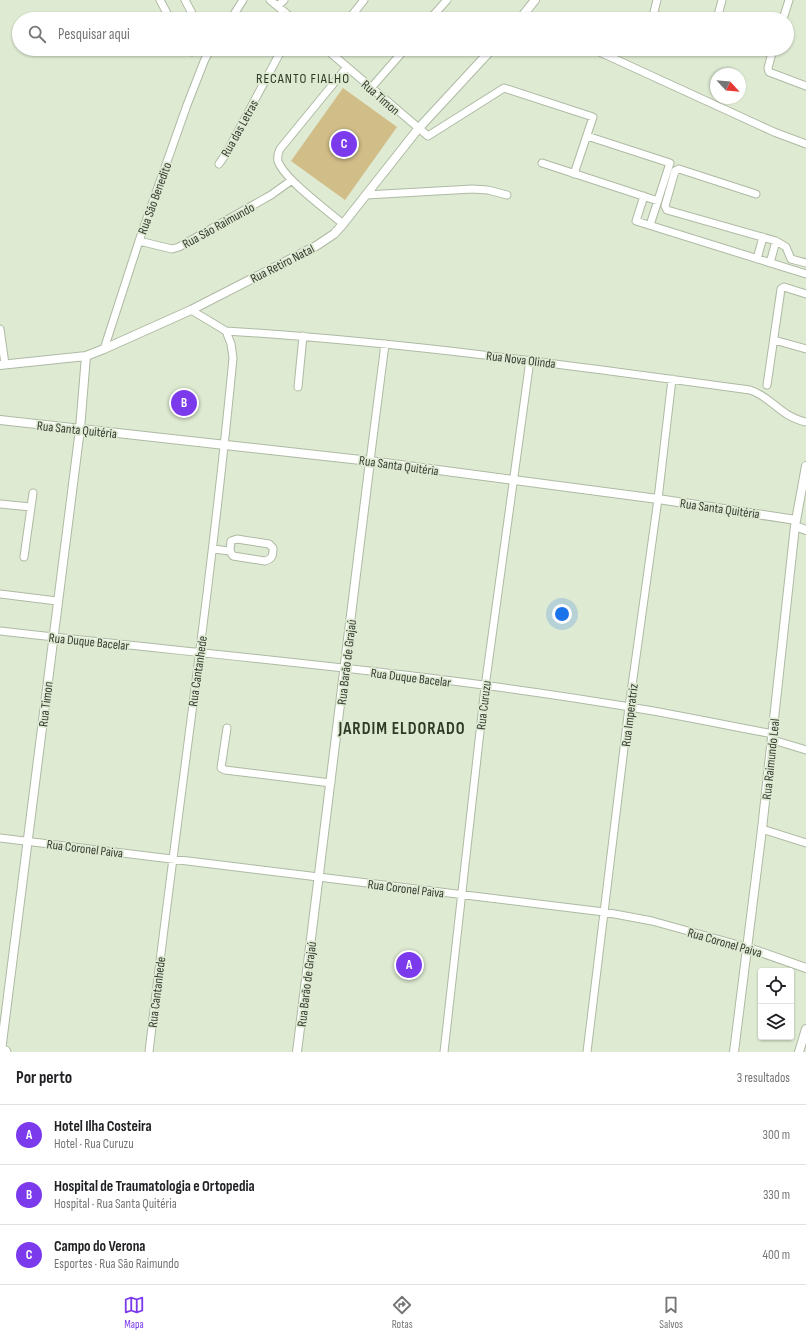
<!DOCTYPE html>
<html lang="pt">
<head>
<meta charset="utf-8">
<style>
  body { margin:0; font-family:"Sofia Sans Condensed",sans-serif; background:#f6f6f6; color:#202124 }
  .controls { position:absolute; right:12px; bottom:12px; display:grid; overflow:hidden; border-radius:4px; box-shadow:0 1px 3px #0004 }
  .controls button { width:36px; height:36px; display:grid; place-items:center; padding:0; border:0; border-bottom:1px solid #e0e0e0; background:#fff; color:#202124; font:20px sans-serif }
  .compass { position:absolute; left:710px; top:68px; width:36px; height:36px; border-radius:50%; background:#fff; box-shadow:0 1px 3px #0004; rotate:116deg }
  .you { position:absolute; left:562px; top:614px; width:14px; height:14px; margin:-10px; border:3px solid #fff; border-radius:50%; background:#1a73e8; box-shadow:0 0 0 6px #1a73e833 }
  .badge { display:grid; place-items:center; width:26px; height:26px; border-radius:50%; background:#7c3aed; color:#fff; font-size:13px; font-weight:700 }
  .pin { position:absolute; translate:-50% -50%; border:2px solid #fff; box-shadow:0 1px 4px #0006 }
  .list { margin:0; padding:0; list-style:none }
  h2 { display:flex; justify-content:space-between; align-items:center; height:52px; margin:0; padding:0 16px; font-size:17px }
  h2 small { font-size:13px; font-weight:400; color:#757577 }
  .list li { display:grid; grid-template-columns:26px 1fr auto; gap:12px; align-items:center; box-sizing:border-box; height:60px; padding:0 16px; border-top:1px solid #e0e0e0 }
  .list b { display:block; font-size:15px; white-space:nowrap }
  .list p { margin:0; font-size:13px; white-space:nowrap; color:#757577 }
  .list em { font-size:13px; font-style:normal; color:#757577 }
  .icon { flex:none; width:22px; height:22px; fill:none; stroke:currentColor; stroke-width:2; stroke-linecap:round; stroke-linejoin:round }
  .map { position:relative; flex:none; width:806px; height:1052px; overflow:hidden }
  .search { position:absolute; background:#fff; box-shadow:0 1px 3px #0004; left:12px; right:12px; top:12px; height:44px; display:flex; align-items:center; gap:10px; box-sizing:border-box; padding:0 14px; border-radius:22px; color:#757577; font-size:15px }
  .sheet { height:232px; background:#fff }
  nav { display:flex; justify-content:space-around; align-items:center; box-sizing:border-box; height:56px; border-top:1px solid #e0e0e0; background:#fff; font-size:11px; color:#757577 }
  nav a { display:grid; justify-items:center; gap:2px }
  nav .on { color:#7c3aed }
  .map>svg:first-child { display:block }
</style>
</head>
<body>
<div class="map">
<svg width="806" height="1052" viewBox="0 0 806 1052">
  <rect width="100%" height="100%" fill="#deead2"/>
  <!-- pitch -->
  <path fill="#d1bd87" d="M343 88 397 127 345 200 291 161Z"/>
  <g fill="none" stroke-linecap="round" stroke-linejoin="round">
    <defs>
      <path id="minor" d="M160 0 170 19
        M185 0 195 19
        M270 0 293 19
        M657 0 654 12 660 19
        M278 6 284 0
        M231 19 243 0
        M349 19 364 0
        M430 19 447 0
        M717 19 722 0
        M783 19 789 0
        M187 49 192 52 197 49
        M326 49 428 136 504 88 593 117 574 174
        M593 49 774 132 806 144
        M773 49 768 68 769 72 806 86
        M371 88 405 49
        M587 136 670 163 650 225
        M542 163 658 201
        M219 164 227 152 282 49
        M756 194 679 169 675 171 665 206 667 210 776 241 786 247 791 259 806 263
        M366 195 472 189 488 190 507 195
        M644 196 636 221 806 274
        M343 224C327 210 284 179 278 161 277 156 278 153 280 149L347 67
        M139 241 172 249 179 247 271 195 292 180
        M757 259 763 237
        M770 263 776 241
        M0 329 5 364
        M226 331C402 342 576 366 750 390 772 397 779 416 806 422
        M774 340 806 349
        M104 349 139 241 187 105 205 59 211 49
        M767 385 781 289 784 287 806 294
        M298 387 303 336
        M370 461 385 344
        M0 504 31 507
        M237 539 269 544 273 548C273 554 273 559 265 561L233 556 230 551 231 541Z
        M213 549 230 551
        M24 557 33 493
        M0 594 57 601
        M0 631C210 655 422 672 630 707 678 715 725 725 773 734
        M227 728 221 768 225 770 331 783
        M773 740 806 750
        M762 829 806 843
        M0 838 604 912 652 921 746 947
        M149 1052C176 820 211 590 233 358L231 344 226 331 191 310
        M444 1052 485 687 530 360
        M587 1052 629 707 658 499 672 379"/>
      <path id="tertiary" d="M520 19 535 0
        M0 365 86 356 104 349 191 310 316 246 334 234 343 224 418 129 492 49
        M0 420 370 461 658 499 796 520
        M795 526 806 530
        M746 947 806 968
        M1 1051 80 429 86 356
        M297 1052 370 461
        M734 1052 762 829 795 526 806 466
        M799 1052 806 1029"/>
      <path id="primary" d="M0 1051 5 1052"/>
    </defs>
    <!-- minor casing -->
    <use href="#minor" stroke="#aebaa3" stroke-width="9"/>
    <!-- tertiary casing -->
    <use href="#tertiary" stroke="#aebaa3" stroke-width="10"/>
    <!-- primary casing -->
    <use href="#primary" stroke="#aebaa3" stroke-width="13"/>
    <!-- minor -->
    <use href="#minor" stroke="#fff" stroke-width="7"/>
    <!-- tertiary -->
    <use href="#tertiary" stroke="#fff" stroke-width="8"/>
    <!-- primary -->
    <use href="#primary" stroke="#fff" stroke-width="11"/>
  </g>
  <g text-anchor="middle" stroke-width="3.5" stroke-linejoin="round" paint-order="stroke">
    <!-- street labels -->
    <g font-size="13" fill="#373c32" stroke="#deead2">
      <text transform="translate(381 97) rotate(41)" y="5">Rua Timon</text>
      <text transform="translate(239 128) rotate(-61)" y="5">Rua das Letras</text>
      <text transform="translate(154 198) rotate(-70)" y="5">Rua São Benedito</text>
      <text transform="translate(218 225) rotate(-29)" y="5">Rua São Raimundo</text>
      <text transform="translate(282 263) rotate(-27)" y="5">Rua Retiro Natal</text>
      <text transform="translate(521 359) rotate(7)" y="5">Rua Nova Olinda</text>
      <text transform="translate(77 429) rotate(6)" y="5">Rua Santa Quitéria</text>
      <text transform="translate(399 465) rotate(8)" y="5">Rua Santa Quitéria</text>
      <text transform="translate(720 508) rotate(8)" y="5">Rua Santa Quitéria</text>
      <text transform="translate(89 641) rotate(6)" y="5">Rua Duque Bacelar</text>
      <text transform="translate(346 662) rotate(-83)" y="5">Rua Barão de Grajaú</text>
      <text transform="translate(197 671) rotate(-82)" y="5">Rua Cantanhede</text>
      <text transform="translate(411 677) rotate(7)" y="5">Rua Duque Bacelar</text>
      <text transform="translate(45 704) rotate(-83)" y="5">Rua Timon</text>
      <text transform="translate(483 705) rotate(-83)" y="5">Rua Curuzu</text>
      <text transform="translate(629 715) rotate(-83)" y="5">Rua Imperatriz</text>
      <text transform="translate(770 759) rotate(-84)" y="5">Rua Raimundo Leal</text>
      <text transform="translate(85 848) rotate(7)" y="5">Rua Coronel Paiva</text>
      <text transform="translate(406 888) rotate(7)" y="5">Rua Coronel Paiva</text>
      <text transform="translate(725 942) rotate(16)" y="5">Rua Coronel Paiva</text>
      <text transform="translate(306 984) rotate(-83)" y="5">Rua Barão de Grajaú</text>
      <text transform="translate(156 992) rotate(-83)" y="5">Rua Cantanhede</text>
    </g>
    <!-- neighbourhood labels -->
    <g font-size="14" letter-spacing="1" fill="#303a26" stroke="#deead2">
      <text x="303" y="83">RECANTO FIALHO</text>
    </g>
    <!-- district labels -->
    <g font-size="17" font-weight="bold" letter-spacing="1" fill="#303a26" stroke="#deead2">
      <text x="402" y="734">JARDIM ELDORADO</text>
    </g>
  </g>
</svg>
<div class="controls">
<button><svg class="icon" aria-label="locate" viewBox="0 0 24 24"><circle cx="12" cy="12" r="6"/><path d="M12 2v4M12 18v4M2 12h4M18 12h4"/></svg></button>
<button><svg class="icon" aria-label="layers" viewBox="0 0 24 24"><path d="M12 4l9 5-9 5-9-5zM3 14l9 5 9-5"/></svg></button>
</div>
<svg class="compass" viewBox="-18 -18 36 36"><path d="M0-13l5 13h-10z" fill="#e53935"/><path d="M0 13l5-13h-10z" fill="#757577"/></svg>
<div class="you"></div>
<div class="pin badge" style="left:409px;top:965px">A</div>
<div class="pin badge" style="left:184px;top:403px">B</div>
<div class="pin badge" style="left:344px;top:144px">C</div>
<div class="search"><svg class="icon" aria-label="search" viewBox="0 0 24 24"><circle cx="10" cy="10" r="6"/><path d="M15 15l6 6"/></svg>Pesquisar aqui</div>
</div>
<section class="sheet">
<h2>Por perto<small>3 resultados</small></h2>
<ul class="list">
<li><span class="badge">A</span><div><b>Hotel Ilha Costeira</b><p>Hotel · Rua Curuzu</p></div><em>300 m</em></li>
<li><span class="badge">B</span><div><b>Hospital de Traumatologia e Ortopedia</b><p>Hospital · Rua Santa Quitéria</p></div><em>330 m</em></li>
<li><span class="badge">C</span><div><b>Campo do Verona</b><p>Esportes · Rua São Raimundo</p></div><em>400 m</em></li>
</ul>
</section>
<nav>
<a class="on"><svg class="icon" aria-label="map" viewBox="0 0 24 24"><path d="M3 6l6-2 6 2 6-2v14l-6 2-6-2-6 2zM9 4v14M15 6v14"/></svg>Mapa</a>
<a><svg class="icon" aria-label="directions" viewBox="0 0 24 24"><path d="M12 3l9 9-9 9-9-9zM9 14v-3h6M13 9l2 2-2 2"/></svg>Rotas</a>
<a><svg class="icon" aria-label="saved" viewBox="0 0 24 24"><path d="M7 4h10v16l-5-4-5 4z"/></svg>Salvos</a>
</nav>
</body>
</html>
